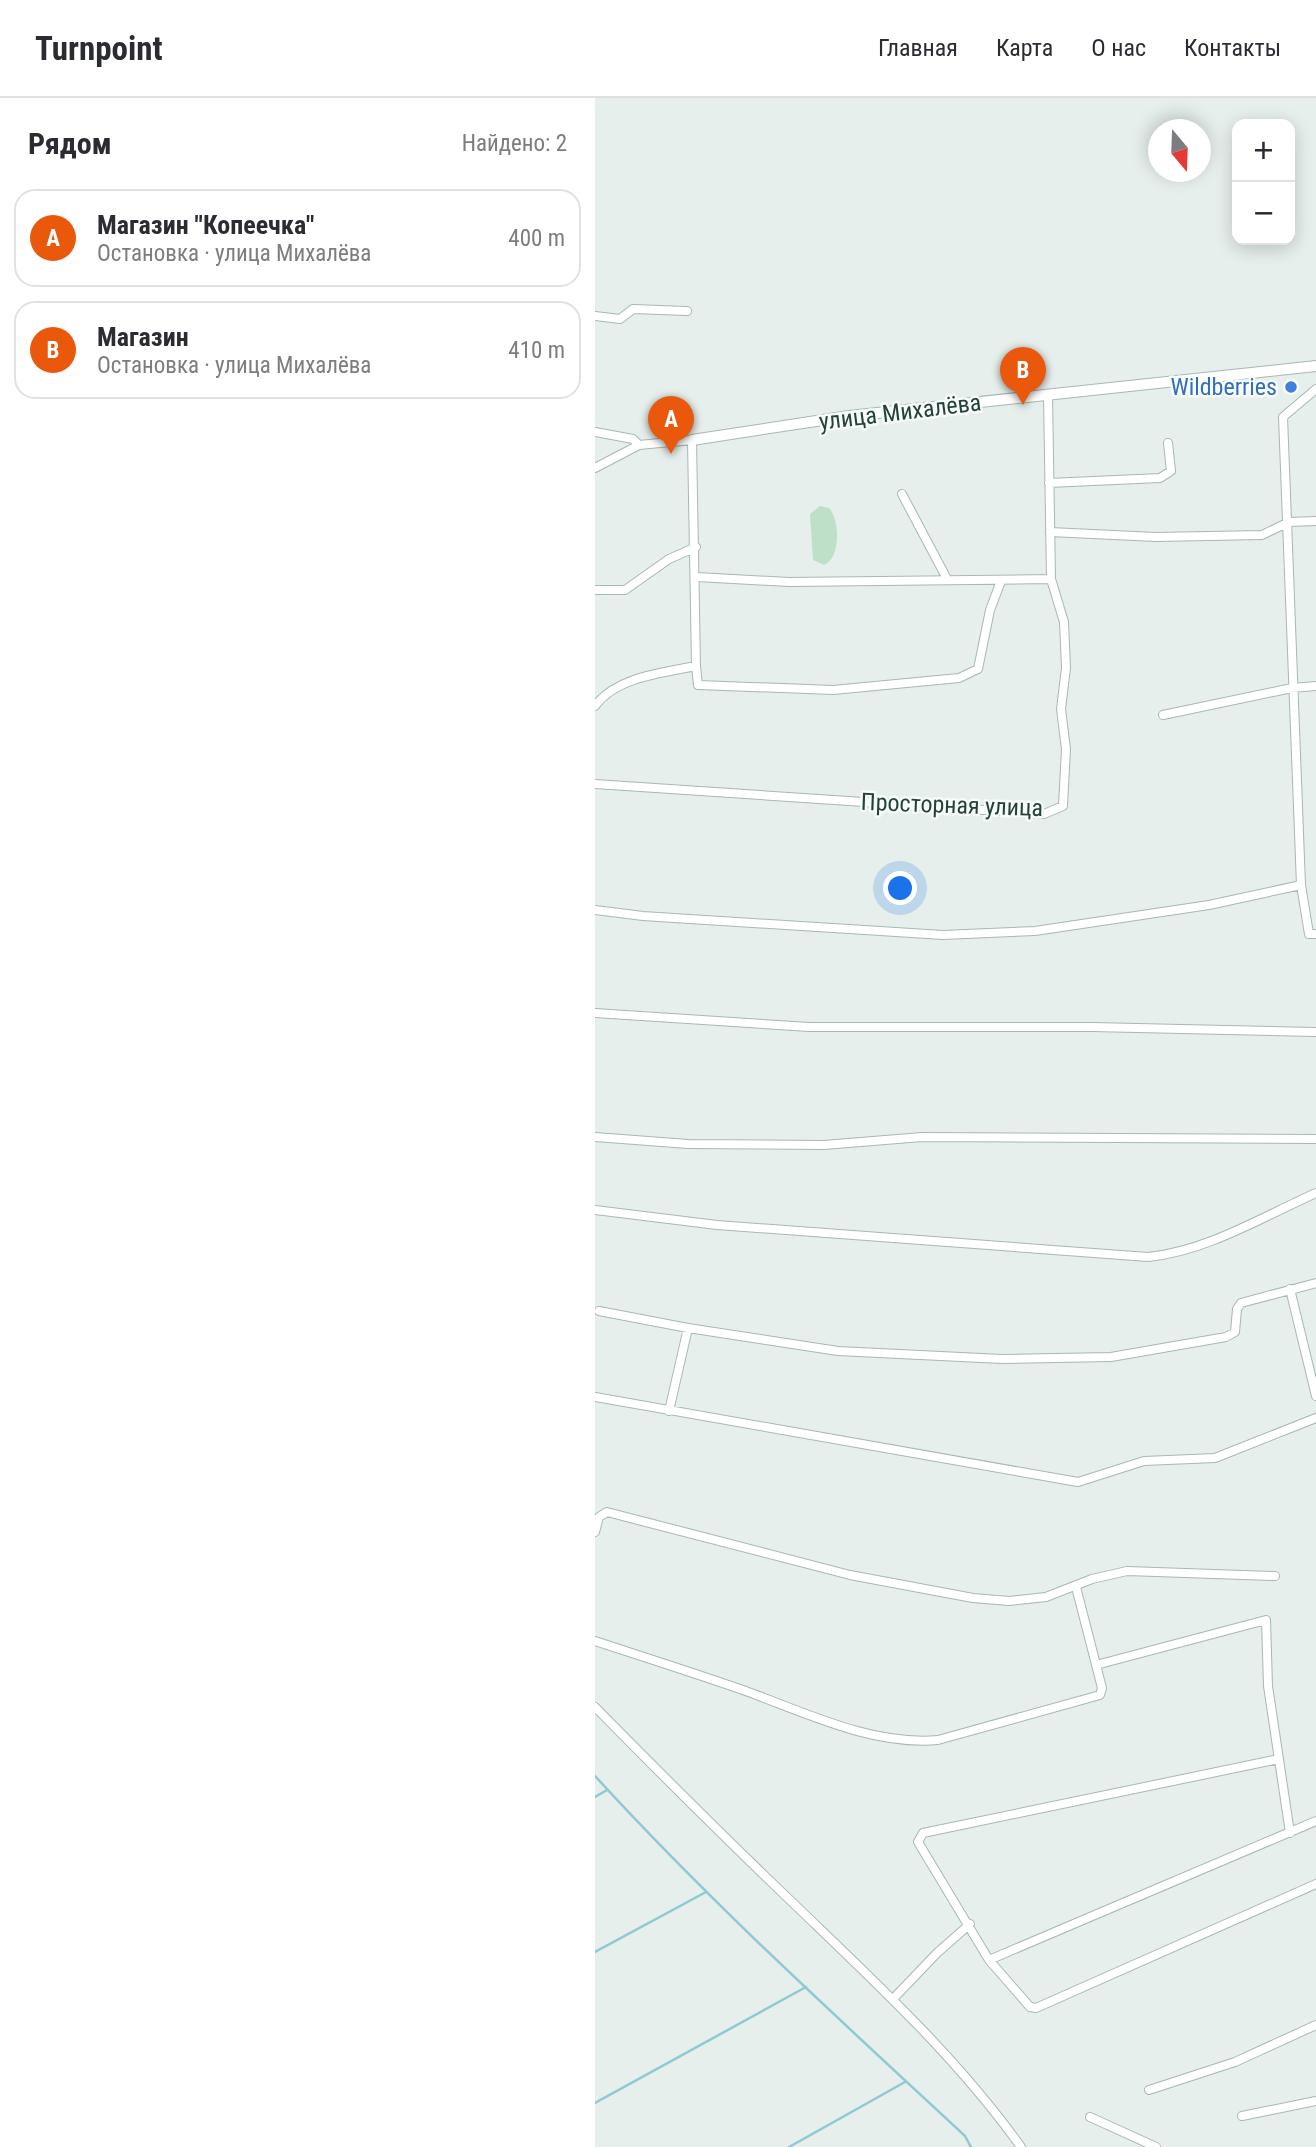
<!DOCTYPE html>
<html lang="ru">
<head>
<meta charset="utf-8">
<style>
  body { margin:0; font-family:"Roboto Condensed",sans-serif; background:#f7f7f7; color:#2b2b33 }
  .controls { position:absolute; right:21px; top:21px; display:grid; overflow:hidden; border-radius:14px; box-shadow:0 4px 18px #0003 }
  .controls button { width:63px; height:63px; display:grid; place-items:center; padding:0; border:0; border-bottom:2px solid #e1e1e2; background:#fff; color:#2b2b33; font:35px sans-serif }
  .compass { position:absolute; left:553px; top:21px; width:63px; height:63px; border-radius:50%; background:#fff; box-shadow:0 4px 18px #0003; rotate:161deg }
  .you { position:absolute; left:306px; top:791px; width:24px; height:24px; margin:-18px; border:5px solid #fff; border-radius:50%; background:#1a73e8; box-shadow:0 0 0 10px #1a73e833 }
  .badge { display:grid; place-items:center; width:46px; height:46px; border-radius:50%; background:#ea580c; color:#fff; font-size:23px; font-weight:700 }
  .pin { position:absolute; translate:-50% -58px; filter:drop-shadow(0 2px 4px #0008) }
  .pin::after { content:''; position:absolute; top:37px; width:24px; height:21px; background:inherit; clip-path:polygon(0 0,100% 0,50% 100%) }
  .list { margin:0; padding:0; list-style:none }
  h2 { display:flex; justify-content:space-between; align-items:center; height:91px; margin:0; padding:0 28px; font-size:30px }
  h2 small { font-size:23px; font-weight:400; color:#7c7c81 }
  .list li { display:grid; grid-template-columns:46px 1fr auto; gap:21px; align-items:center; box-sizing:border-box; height:98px; margin:0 14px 14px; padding:0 14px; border:2px solid #e1e1e2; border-radius:21px }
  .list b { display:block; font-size:26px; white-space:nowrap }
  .list p { margin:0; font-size:23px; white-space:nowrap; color:#7c7c81 }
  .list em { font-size:23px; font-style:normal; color:#7c7c81 }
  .map { position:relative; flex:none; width:721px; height:2049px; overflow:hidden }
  header { display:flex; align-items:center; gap:42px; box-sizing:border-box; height:98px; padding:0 35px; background:#fff; border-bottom:2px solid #e1e1e2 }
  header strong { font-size:33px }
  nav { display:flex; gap:38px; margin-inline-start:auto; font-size:24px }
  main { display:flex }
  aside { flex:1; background:#fff }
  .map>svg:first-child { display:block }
</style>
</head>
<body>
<header>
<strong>Turnpoint</strong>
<nav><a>Главная</a><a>Карта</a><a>О нас</a><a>Контакты</a></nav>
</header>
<main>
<aside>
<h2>Рядом<small>Найдено: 2</small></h2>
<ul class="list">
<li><span class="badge">A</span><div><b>Магазин &quot;Копеечка&quot;</b><p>Остановка · улица Михалёва</p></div><em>400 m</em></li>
<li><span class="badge">B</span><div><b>Магазин</b><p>Остановка · улица Михалёва</p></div><em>410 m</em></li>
</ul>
</aside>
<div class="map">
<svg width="721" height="2049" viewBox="0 0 721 2049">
  <rect width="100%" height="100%" fill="#e6efeb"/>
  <!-- green -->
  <path fill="#bfe0c8" d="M225 408 234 410C245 422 246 460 229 467L218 462 215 416Z"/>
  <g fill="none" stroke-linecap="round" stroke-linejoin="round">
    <!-- stream -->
    <path stroke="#8ec9d4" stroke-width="2.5" d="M0 1678C116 1805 244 1921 370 2038L376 2049
      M0 1699 12 1692
      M0 1854 111 1794
      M0 2005 211 1889
      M194 2049 310 1984"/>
    <defs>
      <path id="minor" d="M0 218 25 221 38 211 92 213
        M721 291 688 319 706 787 714 836H721
        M0 334 38 341 44 347
        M0 370 44 347 97 342 101 568C67 575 21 579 0 608
        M454 385 565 380 576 373 573 345
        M307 396 352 481
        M455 434 561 439 667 437 694 424 721 423
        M102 479 194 484 456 481
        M0 492H30L74 461 101 449
        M101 568 103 587 238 592 364 580 383 571 395 512 406 483
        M568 617 697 590 721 588
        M0 686 449 716 468 708 471 651 466 611 471 570 469 524 456 481 453 297
        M0 812 48 818 348 837 440 833 614 807 706 787
        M0 915 214 929H497L721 934
        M0 1039 93 1046 229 1047 327 1039 721 1041
        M0 1112 122 1127 553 1159C612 1153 667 1119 721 1095
        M695 1191 721 1298
        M4 1213 93 1230 243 1253 407 1261 516 1259 631 1239 640 1234 642 1211 646 1205 721 1185
        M0 1299 483 1384 549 1363 620 1360 721 1320
        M74 1313 93 1230
        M0 1434 4 1419 12 1414 255 1477 378 1500 414 1503 451 1499 497 1481 532 1473 680 1478
        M0 1543C49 1559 99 1575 148 1592 209 1614 277 1648 343 1642L505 1597 507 1590 481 1489
        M501 1567 671 1522 673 1588 695 1735
        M0 1609C65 1675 130 1740 197 1804 278 1882 361 1958 426 2049
        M684 1661 328 1735 323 1744 394 1862 435 1909 441 1910 721 1786
        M394 1862 721 1723
        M298 1901 342 1855 375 1826
        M554 1992 640 1964 721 1927
        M647 2018 721 2003
        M495 2019 561 2049"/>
      <path id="tertiary" d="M97 342 254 318 721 268"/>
    </defs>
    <!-- minor casing -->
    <use href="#minor" stroke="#a8b8b2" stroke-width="10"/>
    <!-- tertiary casing -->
    <use href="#tertiary" stroke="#a8b8b2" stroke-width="12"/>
    <!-- minor -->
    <use href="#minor" stroke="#fff" stroke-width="8"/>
    <!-- tertiary -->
    <use href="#tertiary" stroke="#fff" stroke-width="10"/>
  </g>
  <!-- markers -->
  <circle fill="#3f7fe0" stroke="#f7fbf9" stroke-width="2.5" cx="696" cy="289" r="7"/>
  <g text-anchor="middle" stroke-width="5" stroke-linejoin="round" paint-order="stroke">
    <!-- shop labels -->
    <g font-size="24" fill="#366cbe" stroke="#f7fbf9" text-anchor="end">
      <text x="682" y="297">Wildberries</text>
    </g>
    <!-- street labels -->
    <g font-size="24" fill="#24423a" stroke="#f7fbf9">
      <text transform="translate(305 314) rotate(-7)" y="8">улица Михалёва</text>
      <text transform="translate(357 707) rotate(2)" y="8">Просторная улица</text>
    </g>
  </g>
</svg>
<div class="controls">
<button>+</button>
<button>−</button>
</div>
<svg class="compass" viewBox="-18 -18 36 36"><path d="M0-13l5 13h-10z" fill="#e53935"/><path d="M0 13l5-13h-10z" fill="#7c7c81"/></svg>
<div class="you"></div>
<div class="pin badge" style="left:76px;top:356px">A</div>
<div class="pin badge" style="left:428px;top:307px">B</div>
</div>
</main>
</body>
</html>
